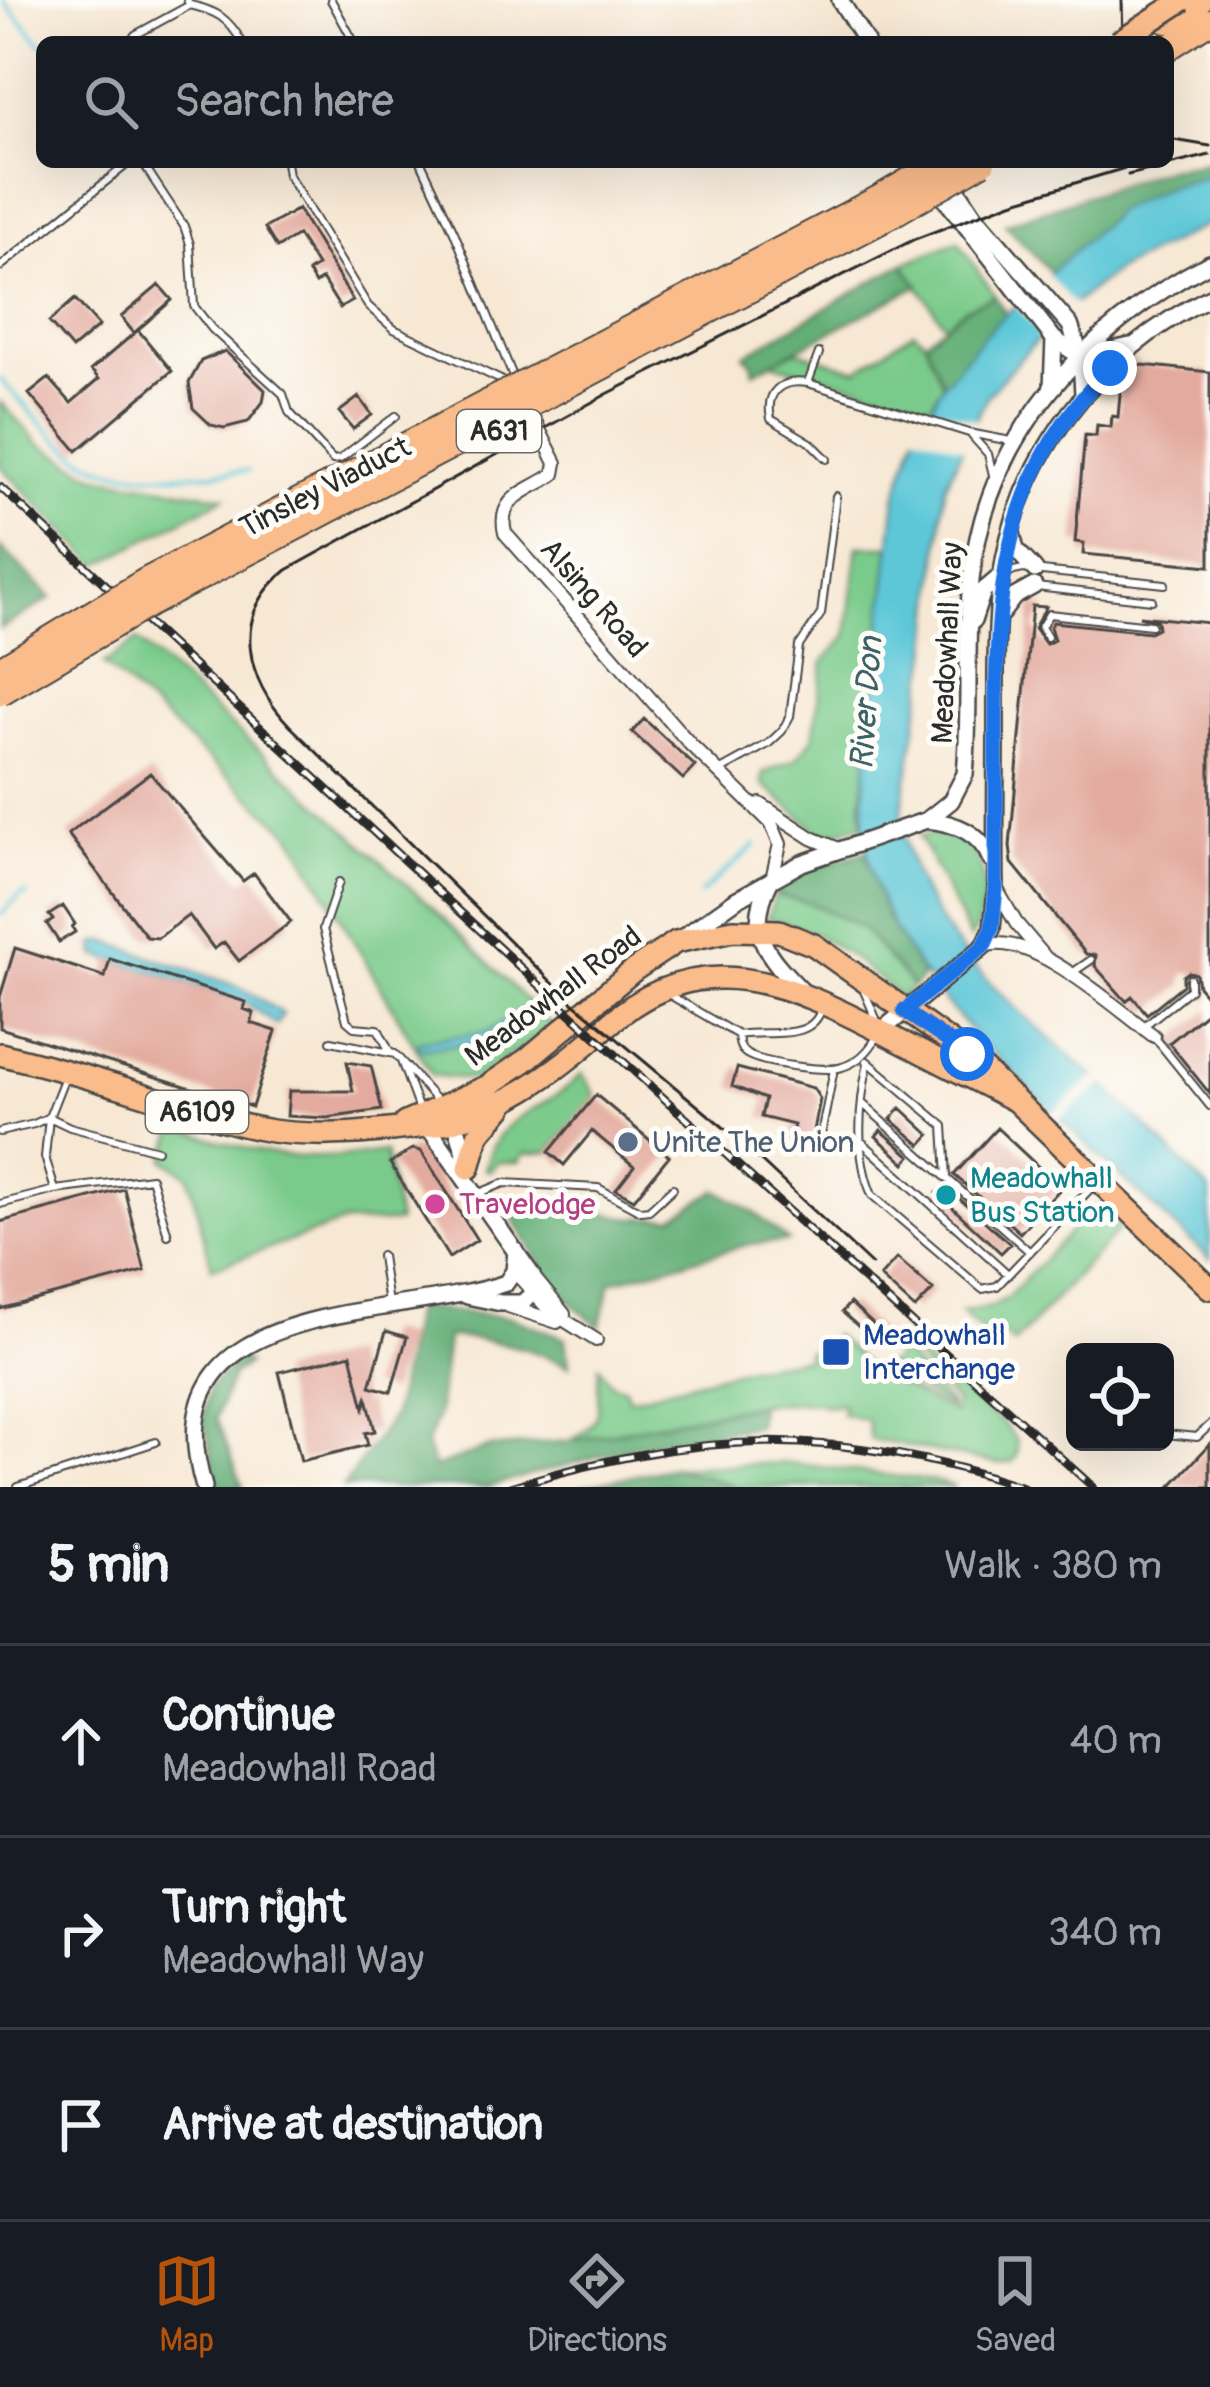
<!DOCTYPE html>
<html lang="en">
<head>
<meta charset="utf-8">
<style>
  body { margin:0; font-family:Pangolin,sans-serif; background:#242831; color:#f1f3f6 }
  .controls { position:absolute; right:36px; bottom:36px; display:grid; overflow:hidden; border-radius:18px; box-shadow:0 12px 48px #0002 }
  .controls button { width:108px; height:108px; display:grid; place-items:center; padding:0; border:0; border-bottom:3px solid #363941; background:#171b24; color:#f1f3f6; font:60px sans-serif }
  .stop { position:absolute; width:36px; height:36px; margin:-27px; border:9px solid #1a73e8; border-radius:50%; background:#fff }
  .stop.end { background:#1a73e8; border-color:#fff; box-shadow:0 3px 12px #0008 }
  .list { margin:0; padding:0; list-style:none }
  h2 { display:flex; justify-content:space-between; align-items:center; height:156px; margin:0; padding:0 48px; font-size:51px }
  h2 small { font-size:39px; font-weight:400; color:#9ea1a6 }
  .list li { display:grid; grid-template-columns:78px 1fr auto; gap:36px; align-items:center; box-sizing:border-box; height:192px; padding:0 48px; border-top:3px solid #363941 }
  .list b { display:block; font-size:45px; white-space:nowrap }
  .list p { margin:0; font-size:39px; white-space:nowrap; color:#9ea1a6 }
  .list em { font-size:39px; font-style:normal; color:#9ea1a6 }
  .icon { flex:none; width:66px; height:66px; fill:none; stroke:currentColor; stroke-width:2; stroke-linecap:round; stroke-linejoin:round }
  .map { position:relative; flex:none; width:1210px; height:1487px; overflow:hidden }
  .search { position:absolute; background:#171b24; box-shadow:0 12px 48px #0002; left:36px; right:36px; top:36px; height:132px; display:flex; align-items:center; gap:30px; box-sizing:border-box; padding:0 42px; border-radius:18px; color:#9ea1a6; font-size:45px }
  .sheet { height:732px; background:#171b24 }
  nav { display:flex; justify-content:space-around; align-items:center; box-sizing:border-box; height:168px; border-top:3px solid #363941; background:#171b24; font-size:33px; color:#9ea1a6 }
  nav a { display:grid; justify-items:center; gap:6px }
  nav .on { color:#b45309 }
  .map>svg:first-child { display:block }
</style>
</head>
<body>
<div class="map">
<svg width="1210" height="1487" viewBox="0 0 1210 1487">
  <rect width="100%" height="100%" fill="#fdfcf7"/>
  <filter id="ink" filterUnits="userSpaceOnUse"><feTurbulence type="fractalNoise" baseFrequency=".00833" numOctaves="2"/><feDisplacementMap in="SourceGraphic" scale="24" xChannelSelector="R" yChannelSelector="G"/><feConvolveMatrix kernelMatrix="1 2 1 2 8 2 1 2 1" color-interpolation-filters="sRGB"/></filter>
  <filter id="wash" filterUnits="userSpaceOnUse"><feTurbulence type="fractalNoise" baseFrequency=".004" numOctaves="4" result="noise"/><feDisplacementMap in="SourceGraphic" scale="48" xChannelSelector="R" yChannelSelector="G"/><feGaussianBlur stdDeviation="2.7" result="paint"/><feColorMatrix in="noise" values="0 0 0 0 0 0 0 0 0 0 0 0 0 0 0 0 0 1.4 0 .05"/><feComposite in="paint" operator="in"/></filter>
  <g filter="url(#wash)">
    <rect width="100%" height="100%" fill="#f7e8d4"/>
    <!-- green -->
    <path fill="#7acb8b" stroke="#527b5b" stroke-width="3" d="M958 241 995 296 966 308 945 325 903 264Z
      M914 331 925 341 943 384 930 406 771 363 796 350 857 370Z
      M0 402 40 444 96 476 225 497 98 565 0 466Z
      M858 546H891L873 700 861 748 868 757 862 800 863 824 824 836 763 785V773L796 759 813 738 824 661 847 636Z
      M137 640 435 910 552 1026 474 1080 432 1075 292 835 104 664Z
      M943 833C991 843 993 905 970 939L919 836Z
      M775 895 810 903 862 928 913 987 902 998C859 963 823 929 767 918Z
      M582 1073 596 1095 549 1152 524 1154 519 1162H499L491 1170H485C498 1107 544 1116 582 1073Z
      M176 1126C259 1156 297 1164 385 1152L398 1222 342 1223 212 1268 188 1175 165 1160Z
      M1095 1205 1120 1228 1014 1344 997 1328 988 1337 961 1312 991 1307 1008 1297Z
      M834 1335 872 1370 954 1413 956 1403 901 1341 903 1339 945 1379 1003 1423 1017 1441V1456L1012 1462 998 1464 870 1439 867 1420 842 1414 843 1404 825 1406 819 1402 759 1404 570 1441C609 1420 595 1401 599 1366L611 1383 625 1388 629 1399 753 1366 807 1358V1352L819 1348Z
      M896 1345 950 1405V1407L879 1365 893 1362Z
      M790 1463 939 1482 955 1487H738L674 1467Z"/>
    <!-- forest -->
    <path fill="#63af77" stroke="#476d51" stroke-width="3" d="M1210 162V176L1170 186 1086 243 1052 273 1005 224 1168 168Z
      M903 264 919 285 754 372 752 362 744 355Z
      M995 296 1006 315 943 384 925 341 966 308Z
      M0 547 52 598 0 629Z
      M865 852 886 916 923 977 913 987 862 928 810 903 775 895C787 869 839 861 865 852Z
      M717 1190 755 1213 788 1241 750 1244 611 1282 600 1326C556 1298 529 1247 505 1204L594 1211 630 1218 674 1217Z
      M417 1308 510 1317 566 1338 569 1366C529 1347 492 1339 447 1337L438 1416 426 1445 434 1468 488 1448 570 1441 759 1404 757 1426 643 1444 488 1487H343L393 1415 413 1312Z
      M239 1358 247 1364 232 1375 216 1418 243 1487H219L203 1418 210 1387Z
      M674 1467 738 1487H579Z"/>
    <!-- water -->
    <path fill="#5dc7d8" stroke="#447982" stroke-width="3" d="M1210 176V223L1117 270 1080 299 1050 326 989 393 980 410 945 486 929 654 902 809C905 930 1023 1012 1104 1086 1141 1119 1175 1156 1210 1191V1259C1154 1207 1097 1155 1042 1101 983 1044 920 986 885 910 863 861 860 809 868 757L861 748 873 700 896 497 916 433 943 384 989 330 1119 209 1170 186Z
      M105 941 240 987 283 1014 276 1025 245 1002 96 955 95 944Z
      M514 1016 519 1021 489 1041 419 1049 418 1041 487 1032Z"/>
    <!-- pier -->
    <path fill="#f7e8d4" d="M1045 271 1071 302 1081 307 1040 346 1037 331 1012 301Z
      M924 405 981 421 968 450 910 431Z
      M1100 1074 1107 1081 1055 1122 1048 1116Z"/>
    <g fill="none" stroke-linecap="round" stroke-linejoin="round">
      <!-- stream -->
      <path stroke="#5dc7d8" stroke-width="4.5" d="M3 0 42 45
        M0 379C26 405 50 437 81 457 121 484 201 473 248 471
        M700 894 756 845
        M0 915 23 893 26 895"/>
    </g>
    <g id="blocks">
      <!-- building -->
      <path fill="#e3aa9f" d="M298 209 353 301 340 308 322 279 315 284 308 272 317 266 298 235 277 248 265 228Z
        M159 285 172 300 134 333 121 317Z
        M75 299 99 326 72 349 49 322Z
        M138 330 172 371 77 451 29 394 49 378 71 403 99 379 91 370Z
        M225 351 265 390 263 402 248 422 224 428 211 425 193 408 189 383 201 361Z
        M1133 364 1210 372V566L1083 554 1084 543 1075 542 1085 435 1096 436 1097 425 1111 427 1112 416 1118 417 1122 373H1133Z
        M359 397 372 415 353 429 339 412Z
        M1032 606 1046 607 1034 628 1046 644 1054 640 1050 627 1053 622 1150 632 1158 628 1157 621 1139 616 1210 623V1000L1198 986 1196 974 1189 972 1183 976V985L1147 1014 1132 996 1126 1001 1095 966 1096 955 1086 954 1012 863 1010 846Z
        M644 719 695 766 683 779 632 732Z
        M150 773 243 881 254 873 291 922 239 961 224 942 214 949 189 915 158 938 147 937 68 834Z
        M63 906 75 924 72 927 75 932 59 942 47 924 53 920 49 915Z
        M15 948 105 977 110 959 246 1002 244 1009 254 1013 251 1023 276 1031 252 1107 0 1028V997Z
        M1210 1009V1094L1169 1043Z
        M347 1062 371 1066 382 1110 327 1118 287 1116 289 1091H353Z
        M737 1068 813 1088 820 1099 810 1152 788 1146 794 1125 761 1117 765 1099 732 1086Z
        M596 1095 669 1156 634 1199 616 1189 634 1166 592 1131 564 1165 549 1152Z
        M901 1108 930 1135 921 1145 891 1119Z
        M997 1128 1061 1188 1020 1233 954 1175Z
        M881 1130 911 1156 905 1163 876 1136Z
        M413 1149 421 1151 477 1240 449 1258 390 1163Z
        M944 1185 1010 1244 1001 1253 937 1193Z
        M124 1189 145 1271 0 1309V1222Z
        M897 1258 933 1290 915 1309 880 1277Z
        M850 1303 888 1338 880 1346 842 1312Z
        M386 1331 407 1337 391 1392 370 1386Z
        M351 1354 364 1408 367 1398 375 1431 365 1433 368 1445 301 1461 279 1372Z
        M1210 1444V1487H1170Z"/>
    </g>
  </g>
  <g filter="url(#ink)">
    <use href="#blocks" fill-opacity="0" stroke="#4a4744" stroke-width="3"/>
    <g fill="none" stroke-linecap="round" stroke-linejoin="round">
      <defs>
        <path id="service" d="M187 0 190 5C217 11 228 18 242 42
          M331 0 354 42
          M130 42 135 35 190 5
          M142 162 184 226 190 244 194 306 212 329 283 394 289 412 333 460 340 459 396 416
          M286 162 288 175 368 306 394 329 509 384
          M421 162 454 232 514 379
          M0 267 130 162
          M808 383 819 353
          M972 436 988 454 993 475
          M827 459 811 443 771 419C765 391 781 379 808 383L969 433 1011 441
          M1005 573 1023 569 1165 584
          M1036 587 1152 600
          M1047 637 1041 627 1049 614 1151 625
          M719 771 768 744 782 731 790 716 799 646 821 614 836 496
          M339 882 323 929 347 1021 354 1027 378 1029 390 1052
          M1072 973 1091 960
          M864 991 878 1023
          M668 994 738 1035C739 1043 739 1048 745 1053 757 1063 827 1073 842 1067 859 1062 870 1050 878 1035
          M1144 1026 1190 989V979
          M738 1035C766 1029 814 1044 822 1006
          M1156 1039 1210 1106
          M331 1041 395 1054 437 1101
          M401 1061 419 1110
          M867 1061 944 1126 947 1177
          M868 1063C859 1104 855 1156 872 1195L982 1289 997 1286 1093 1186
          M862 1103 1030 1252
          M0 1132 34 1124 49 1117 64 1079
          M821 1135 834 1069
          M861 1141 1008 1274
          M55 1190 151 1178 168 1235
          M477 1194 504 1183 598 1188 641 1211 649 1210 673 1188
          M0 1204 55 1190 45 1157 49 1117 70 1127 157 1150
          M381 1256 388 1304
          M1165 1434 1197 1437 1210 1425
          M18 1487 156 1442"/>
        <path id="minor" d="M526 404 556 463 554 474C530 491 496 496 505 533L690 744 771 823 780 844 772 879
          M760 804 812 838 836 848
          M997 890 1016 923 1044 956
          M984 946C1032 930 1115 1008 1154 1036
          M514 1271 550 1311 596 1340
          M532 1275 564 1314
          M508 1306 557 1322"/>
        <path id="tertiary" d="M840 0 866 42
          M947 174 975 216 1070 325 1081 357 1083 394
          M932 182 1054 339 1081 357
          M1081 357 1130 346
          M1052 387 1054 339
          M1012 533 1016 550 1035 570
          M1001 614 1014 597 1034 586
          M973 621 983 591 1002 575
          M927 820C955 823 980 832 991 860
          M771 880C744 931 766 955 802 991
          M683 937 737 899 802 863 927 820 951 801 965 774C971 709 965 645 971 580 986 436 1086 327 1210 263
          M881 1031 984 946 992 929 996 889C995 834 996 779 996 725 996 676 995 627 1001 579 1017 456 1100 351 1210 297
          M448 1113 457 1127 469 1168
          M424 1121 532 1275V1294L522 1303H501L467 1296
          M204 1487C146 1294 393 1321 506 1283L514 1271 516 1251"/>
        <path id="primary" d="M0 1054C53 1067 106 1082 158 1099 196 1111 233 1125 272 1131 324 1138 375 1132 426 1126 495 1118 558 1071 607 1026 699 942 790 984 884 1033 927 1055 971 1078 1014 1100
          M405 1123 488 1086 526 1060 634 970 676 942 733 930 779 931 814 945 967 1054 1210 1288
          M469 1168 478 1135 502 1107"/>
        <path id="motorway" d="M1167 21 1200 0
          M1168 48 1210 21"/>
      </defs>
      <!-- service casing -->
      <use href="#service" stroke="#4a4744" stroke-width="10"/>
      <!-- minor casing -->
      <use href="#minor" stroke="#4a4744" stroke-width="16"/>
      <!-- tertiary casing -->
      <use href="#tertiary" stroke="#4a4744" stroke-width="20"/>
      <!-- primary casing -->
      <use href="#primary" stroke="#4a4744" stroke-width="26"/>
      <!-- motorway casing -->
      <use href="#motorway" stroke="#4a4744" stroke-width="28"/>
      <!-- service -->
      <use href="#service" stroke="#fff" stroke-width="6"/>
      <!-- minor -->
      <use href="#minor" stroke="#fff" stroke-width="12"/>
      <!-- tertiary -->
      <use href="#tertiary" stroke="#fff" stroke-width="15"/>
      <!-- primary -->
      <use href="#primary" stroke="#fabc8b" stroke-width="21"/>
      <!-- motorway -->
      <use href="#motorway" stroke="#fabc8b" stroke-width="24"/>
      <!-- tram -->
      <path stroke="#2b2b2b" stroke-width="3" d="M1122 0 1123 42
        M1168 139 1210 146
        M1128 175 1210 155
        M872 1265 734 1136 567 997 290 726C246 680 229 615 287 570L607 394 915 239 1012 202 1145 162"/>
      <defs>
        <path id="rail" d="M0 487 561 1005 1093 1487
          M510 1487C696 1430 836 1425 1023 1487"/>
      </defs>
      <!-- rail casing -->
      <use href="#rail" stroke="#2b2b2b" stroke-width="9"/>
      <!-- rail -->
      <use href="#rail" stroke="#fdfcf7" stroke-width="4.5" stroke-dasharray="14" stroke-linecap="butt"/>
      <defs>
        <path id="trunk-bridge" d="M1118 42 1183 0"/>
        <path id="motorway-bridge" d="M0 669 145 581 877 199 940 162
          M0 693 152 603 883 220 983 162"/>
      </defs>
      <!-- trunk-bridge casing -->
      <use href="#trunk-bridge" stroke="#4a4744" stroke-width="26" stroke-linecap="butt"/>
      <!-- motorway-bridge casing -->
      <use href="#motorway-bridge" stroke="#4a4744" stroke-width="28" stroke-linecap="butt"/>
      <!-- trunk-bridge -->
      <use href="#trunk-bridge" stroke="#fabc8b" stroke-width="21"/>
      <!-- motorway-bridge -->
      <use href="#motorway-bridge" stroke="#fabc8b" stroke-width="24"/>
    </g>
  </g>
  <g fill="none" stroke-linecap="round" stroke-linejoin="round" filter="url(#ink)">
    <!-- route -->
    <path stroke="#1a73e8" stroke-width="15" d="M967 1054 904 1011 984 946 992 928 996 889C996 828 996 766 996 705 997 570 1010 467 1110 368"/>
  </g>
  <!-- markers -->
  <circle fill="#5c6f8a" stroke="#fdfcf7" stroke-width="4.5" cx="628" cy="1142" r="12"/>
  <circle fill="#0f9aa8" stroke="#fdfcf7" stroke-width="4.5" cx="946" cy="1195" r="12"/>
  <circle fill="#d1479c" stroke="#fdfcf7" stroke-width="4.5" cx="435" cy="1204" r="12"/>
  <rect fill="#1a4fb4" stroke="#fdfcf7" stroke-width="4.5" x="821" y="1337" width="30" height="30" rx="6"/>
  <g text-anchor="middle" stroke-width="10" stroke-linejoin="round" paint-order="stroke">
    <!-- shield labels -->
    <g fill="#fdfcf7" stroke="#6a6a68" stroke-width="3">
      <rect x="457" y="410" width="84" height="42" rx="9"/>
      <rect x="146" y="1091" width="102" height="42" rx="9"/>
    </g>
    <g font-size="27" font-weight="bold" fill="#2b2b2b">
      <text x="499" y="440">A631</text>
      <text x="197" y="1121">A6109</text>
    </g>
    <!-- street labels -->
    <g font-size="30" fill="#2b2b2b" stroke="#fdfcf7">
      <text transform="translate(325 487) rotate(-27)" y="10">Tinsley Viaduct</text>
      <text transform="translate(594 598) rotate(49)" y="10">Alsing Road</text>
      <text transform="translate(947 643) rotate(-87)" y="10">Meadowhall Way</text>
      <text transform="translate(553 996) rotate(-37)" y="10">Meadowhall Road</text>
    </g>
    <!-- service labels -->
    <g font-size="30" fill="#4e5e75" stroke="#fdfcf7" text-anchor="start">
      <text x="652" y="1152">Unite The Union</text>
    </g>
    <!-- culture labels -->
    <g font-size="30" fill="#0d838f" stroke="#fdfcf7" text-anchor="start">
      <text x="970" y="1188">Meadowhall<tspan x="970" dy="34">Bus Station</tspan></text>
    </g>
    <!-- hotel labels -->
    <g font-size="30" fill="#b23c85" stroke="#fdfcf7" text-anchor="start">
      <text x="459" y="1214">Travelodge</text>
    </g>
    <!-- transit labels -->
    <g font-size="30" fill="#164399" stroke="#fdfcf7" text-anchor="start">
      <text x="863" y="1345">Meadowhall<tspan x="863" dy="34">Interchange</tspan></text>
    </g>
    <!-- water labels -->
    <g font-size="33" font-style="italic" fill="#3c6268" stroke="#fdfcf7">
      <text transform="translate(865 703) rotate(-86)" y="12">River Don</text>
    </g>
  </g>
</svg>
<div class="controls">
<button><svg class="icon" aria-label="locate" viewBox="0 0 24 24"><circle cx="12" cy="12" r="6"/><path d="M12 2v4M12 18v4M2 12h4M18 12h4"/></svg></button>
</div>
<div class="stop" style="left:967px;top:1054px"></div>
<div class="stop end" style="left:1110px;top:368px"></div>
<div class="search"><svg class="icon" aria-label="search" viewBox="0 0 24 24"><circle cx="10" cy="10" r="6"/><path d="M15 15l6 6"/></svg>Search here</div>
</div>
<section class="sheet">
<h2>5 min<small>Walk · 380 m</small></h2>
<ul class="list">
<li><svg class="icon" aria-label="ahead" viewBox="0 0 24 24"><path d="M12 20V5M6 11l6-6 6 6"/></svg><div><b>Continue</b><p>Meadowhall Road</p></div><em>40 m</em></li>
<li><svg class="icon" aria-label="right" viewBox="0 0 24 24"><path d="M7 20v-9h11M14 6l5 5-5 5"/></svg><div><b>Turn right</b><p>Meadowhall Way</p></div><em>340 m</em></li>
<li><svg class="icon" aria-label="arrive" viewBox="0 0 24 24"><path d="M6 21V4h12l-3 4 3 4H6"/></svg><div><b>Arrive at destination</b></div></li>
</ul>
</section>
<nav>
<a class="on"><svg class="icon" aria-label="map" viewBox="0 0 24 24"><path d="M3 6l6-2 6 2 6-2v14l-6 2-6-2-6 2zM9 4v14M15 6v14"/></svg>Map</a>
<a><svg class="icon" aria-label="directions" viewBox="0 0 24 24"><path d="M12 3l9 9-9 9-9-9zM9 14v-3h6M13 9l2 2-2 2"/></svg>Directions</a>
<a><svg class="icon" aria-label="saved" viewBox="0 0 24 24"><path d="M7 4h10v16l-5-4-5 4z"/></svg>Saved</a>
</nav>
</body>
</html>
